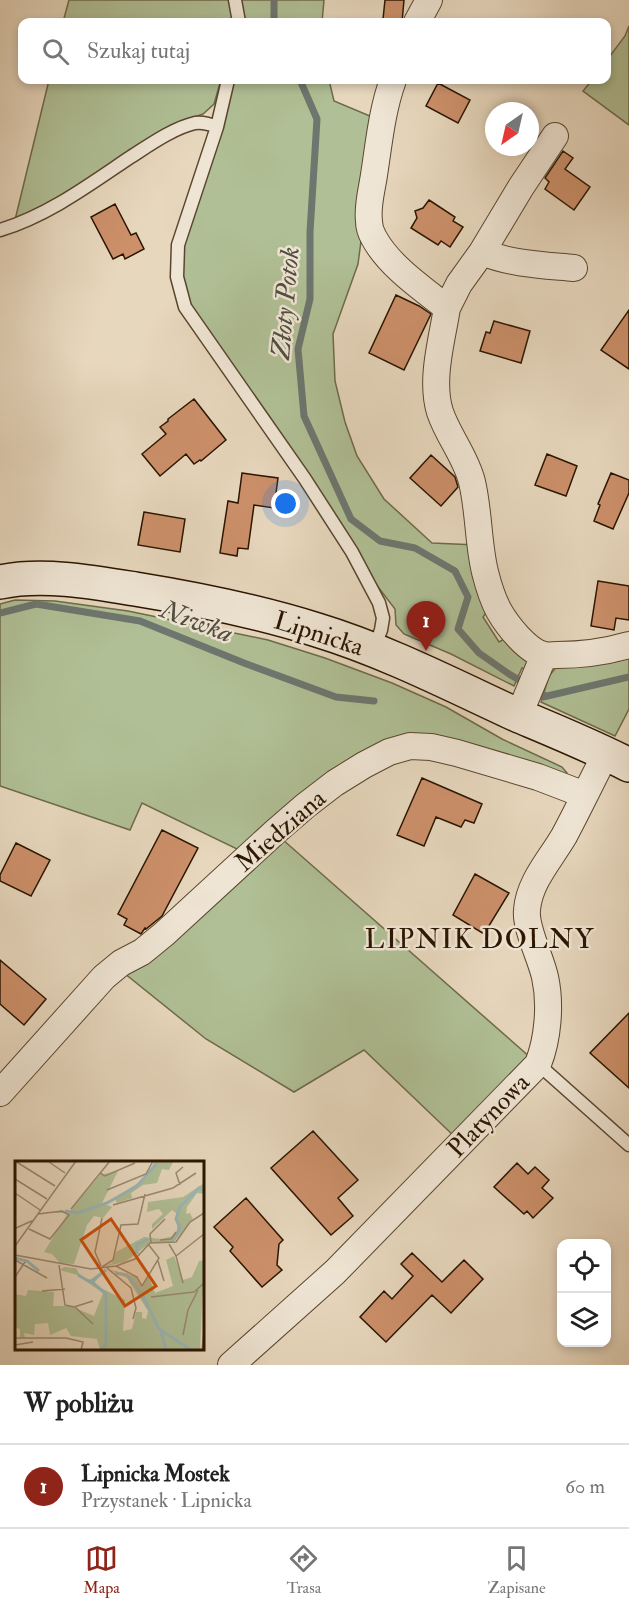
<!DOCTYPE html>
<html lang="pl">
<head>
<meta charset="utf-8">
<style>
  body { margin:0; font-family:"IM FELL Double Pica",serif; background:#f6f6f6; color:#222 }
  .controls { position:absolute; right:18px; bottom:18px; display:grid; overflow:hidden; border-radius:12px; box-shadow:0 3px 9px #0003 }
  .controls button { width:54px; height:54px; display:grid; place-items:center; padding:0; border:0; border-bottom:2px solid #e0e0e0; background:#fff; color:#222; font:30px sans-serif }
  .compass { position:absolute; left:485px; top:102px; width:54px; height:54px; border-radius:50%; background:#fff; box-shadow:0 3px 9px #0003; rotate:214deg }
  .you { position:absolute; left:286px; top:504px; width:21px; height:21px; margin:-15px; border:4px solid #fff; border-radius:50%; background:#1a73e8; box-shadow:0 0 0 9px #1a73e833 }
  .badge { display:grid; place-items:center; width:39px; height:39px; border-radius:50%; background:#8f2418; color:#fff; font-size:20px; font-weight:700 }
  .pin { position:absolute; translate:-50% -50px; filter:drop-shadow(0 2px 3px #0008) }
  .pin::after { content:''; position:absolute; top:32px; width:21px; height:18px; background:inherit; clip-path:polygon(0 0,100% 0,50% 100%) }
  .list { margin:0; padding:0; list-style:none }
  h2 { display:flex; justify-content:space-between; align-items:center; height:78px; margin:0; padding:0 24px; font-size:26px }
  h2 small { font-size:20px; font-weight:400; color:#767676 }
  .list li { display:grid; grid-template-columns:39px 1fr auto; gap:18px; align-items:center; box-sizing:border-box; height:84px; padding:0 24px; border-top:2px solid #e0e0e0 }
  .list b { display:block; font-size:22px; white-space:nowrap }
  .list p { margin:0; font-size:20px; white-space:nowrap; color:#767676 }
  .list em { font-size:20px; font-style:normal; color:#767676 }
  .icon { flex:none; width:33px; height:33px; fill:none; stroke:currentColor; stroke-width:2; stroke-linecap:round; stroke-linejoin:round }
  .map { position:relative; flex:none; width:629px; height:1365px; overflow:hidden }
  .search { position:absolute; background:#fff; box-shadow:0 3px 9px #0003; left:18px; right:18px; top:18px; height:66px; display:flex; align-items:center; gap:15px; box-sizing:border-box; padding:0 21px; border-radius:12px; color:#767676; font-size:22px }
  .sheet { height:162px; background:#fff }
  nav { display:flex; justify-content:space-around; align-items:center; box-sizing:border-box; height:84px; border-top:2px solid #e0e0e0; background:#fff; font-size:16px; color:#767676 }
  nav a { display:grid; justify-items:center; gap:3px }
  nav .on { color:#8f2418 }
  .map>svg:first-child { display:block }
</style>
</head>
<body>
<div class="map">
<svg width="629" height="1365" viewBox="0 0 629 1365">
  <rect width="100%" height="100%" fill="#e7d7bd"/>
  <filter id="stains"><feTurbulence type="fractalNoise" baseFrequency=".00333" numOctaves="4"/><feColorMatrix values="0 0 0 0 .2 0 0 0 0 .09 0 0 0 0 .02 0 0 0 .5 -.17"/></filter>
  <radialGradient id="worn" r=".72"><stop offset=".6" stop-color="#630" stop-opacity="0"/><stop offset="1" stop-color="#630" stop-opacity=".3"/></radialGradient>
  <!-- green -->
  <path fill="#b0bf95" stroke="#6d6a4a" stroke-width="1.5" d="M69 0H324L322 22H63Z
    M629 26V125L583 91 592 80H606L607 60 625 36Z
    M49 80H221L214 104 203 114 192 118 143 143 96 177 46 205 15 220Z
    M233 80H329L334 101 377 119 358 264 333 334 335 381 345 422 357 456 384 499 432 543 477 545 491 606 483 617 499 642 508 637 524 651 529 671 522 668 514 686 451 654 404 634 396 625 395 609 375 583 190 306 180 263 186 232Z
    M15 600 55 601 128 611 268 640 325 658 392 683 446 707 502 739 562 767 567 773 563 777 437 737 241 851 142 803 130 830 0 786V604Z
    M629 653V709L615 736 541 702 549 676 558 665Z
    M282 839 531 1058 456 1138 364 1050 294 1092 206 1039 124 973Z"/>
  <g fill="none" stroke-linecap="round" stroke-linejoin="round">
    <!-- stream -->
    <path stroke="#6d766f" stroke-width="7" d="M274 0V18L276 22
      M300 80 317 119 310 232V299L298 349 304 416 351 519 380 541 415 548 455 571 468 597 458 629 479 653 509 674 546 696
      M0 613 36 604 140 621 244 663 336 697 374 701
      M543 697 629 677"/>
  </g>
  <!-- building -->
  <path fill="#cc906a" stroke="#2a1500" stroke-width="1.5" d="M385 0H404L402 22 383 19Z
    M438 83 470 100 458 123 426 106Z
    M563 151 573 158 565 169 590 187 574 210 545 189 549 182 545 178Z
    M429 200 455 217 453 221 463 227 450 247 441 241 438 245 411 228 417 218 415 211 423 208Z
    M115 204 131 235 136 233 144 249 125 259 123 254 113 259 91 217Z
    M396 295 419 306 431 314 404 370 369 353Z
    M629 310V369L601 350Z
    M494 321 530 331 521 363 480 351 486 332 490 333Z
    M194 399 226 440 201 461 200 460 194 464 186 454 160 476 142 454 166 434 160 427 168 421V419Z
    M547 454 577 466 566 496 535 485Z
    M431 455 455 477 458 487 441 506 410 478Z
    M242 473 278 478 274 508 254 505 248 549 238 548 237 556 220 553 228 501 238 503Z
    M611 473 629 480V493L613 529 594 521 600 505 598 504Z
    M144 512 185 519 180 552 138 545Z
    M598 581 629 586V620L616 618 614 630 591 626Z
    M422 778 482 804 474 823 465 820 461 827 436 817 424 846 397 835Z
    M162 830 198 848 162 916 146 929 145 928 141 934 124 925 127 919 118 914Z
    M16 843 50 860 31 896 0 881V875Z
    M475 874 509 893 484 934 453 915Z
    M0 960 46 999 24 1025 0 1004Z
    M629 1013V1088L590 1053Z
    M313 1131 358 1180 338 1198 353 1216 331 1235 271 1168Z
    M517 1163 528 1174 535 1167 549 1180 542 1188 553 1198 533 1218 527 1211 524 1214 494 1187Z
    M246 1198 283 1240 279 1244 277 1265 282 1270 262 1287 230 1251 233 1247 214 1227Z
    M412 1253 442 1282 464 1260 483 1279 451 1313 432 1295 386 1342 360 1317 384 1291 392 1299 413 1276 401 1264Z"/>
  <g fill="none" stroke-linecap="round" stroke-linejoin="round">
    <defs>
      <path id="lane" d="M235 0 239 22
        M217 127 228 80
        M0 230C47 216 89 185 129 158 148 146 173 128 195 123 203 122 210 124 217 127L178 245 177 277 185 307 305 479 352 552 379 603 383 618 381 630 374 649
        M538 1064 629 1145"/>
      <path id="street" d="M417 22 429 0
        M393 80C382 110 379 143 374 175 372 189 367 206 369 221 369 227 371 233 374 238 389 266 423 289 447 308 442 340 430 380 440 412 448 436 466 457 472 482 479 511 478 543 485 572 488 584 493 600 499 611 507 625 527 651 544 655 548 656 553 655 557 655 582 655 605 652 629 645
        M555 136 521 187 482 252C511 264 542 265 574 268
        M447 308 459 284 482 252
        M519 715 544 655
        M0 1093 104 977 121 963 142 952 164 934 275 832 305 806 335 783 364 765 389 752 410 746 431 747 457 753 538 777 585 795 606 753
        M231 1365 335 1272 538 1064C548 1039 551 1004 545 977 541 958 525 928 527 910 529 882 550 860 564 836 571 823 578 809 585 795"/>
      <path id="secondary" d="M0 582C42 573 93 582 135 589 197 599 257 611 317 630 386 651 452 685 517 715 555 731 592 746 629 765"/>
    </defs>
    <!-- lane casing -->
    <use href="#lane" stroke="#59462f" stroke-width="15"/>
    <!-- street casing -->
    <use href="#street" stroke="#59462f" stroke-width="28"/>
    <!-- secondary casing -->
    <use href="#secondary" stroke="#2a1500" stroke-width="36"/>
    <!-- lane -->
    <use href="#lane" stroke="#efe5d4" stroke-width="12"/>
    <!-- street -->
    <use href="#street" stroke="#efe5d4" stroke-width="26"/>
    <!-- secondary -->
    <use href="#secondary" stroke="#efe5d4" stroke-width="33"/>
  </g>
  <g text-anchor="middle" stroke-width="5" stroke-linejoin="round" paint-order="stroke">
    <!-- street labels -->
    <g font-size="26" fill="#2a1500" stroke="#efe5d4">
      <text transform="translate(319 633) rotate(18)" y="9">Lipnicka</text>
      <text transform="translate(280 830) rotate(-41)" y="9">Miedziana</text>
      <text transform="translate(488 1115) rotate(-46)" y="9">Platynowa</text>
    </g>
    <!-- water labels -->
    <g font-size="27" font-style="italic" fill="#514e41" stroke="#efe5d4">
      <text transform="translate(285 303) rotate(-85)" y="9">Złoty Potok</text>
      <text transform="translate(197 621) rotate(21)" y="9">Niwka</text>
    </g>
    <!-- neighbourhood labels -->
    <g font-size="27" letter-spacing="1.5" fill="#2a1500" stroke="#efe5d4">
      <text x="480" y="948">LIPNIK DOLNY</text>
    </g>
  </g>
  <!-- overview -->
  <g transform="translate(15 1161)">
    <rect width="189" height="189" fill="#e7d7bd"/>
    <path d="M147 0 158 1 154 9 147 8 142 22 128 24 116 32 117 37 102 42 100 37 132 16 139 1ZM103 10 87 42 97 46 88 57 79 55 72 64 59 103 45 102 37 93 29 91 53 52H28L55 50 85 14ZM189 22V33L182 32 172 46 171 53 175 52 178 58 159 81H136L110 101 88 106 97 102 101 91 129 76 146 78 162 74V53L157 49 137 68V63L148 53 144 48 132 51 133 41 168 36ZM159 95 168 119 177 116 184 100 189 99 185 189H85L82 178 56 175 51 167 35 174 33 162 20 163 19 174 9 172 10 177H5V168L0 167V133L11 135 13 129 39 131 38 145H55L79 155 88 132 62 114 45 109 49 106 61 107 66 116 77 119 92 108 78 123 110 139 108 170 117 168 121 151H127V157L131 158 133 150 112 117 93 108 122 116 127 127 133 114 140 132 158 125 151 99Z" fill="#b0bf95"/>
    <path fill="none" stroke="#9ab7b9" stroke-width="3" d="M50 50 63 52 92 42 122 25 142 2M158 79 165 67 161 58 165 46 184 27 189 29M122 93V84L133 78M0 97 12 100 24 110M100 112 112 114 127 133 144 168 176 189M63 114 75 121 91 109M77 121 91 133V183L87 189M146 170 151 189"/>
    <path fill="none" stroke="#9b8971" stroke-width="1.5" d="M0 0 40 25M34 1 50 12M85 12 90 15 120 2M0 18 32 38M165 24 161 12 168 6M92 29 131 13 138 0M0 32 25 49M98 44 158 27 181 12M56 48 95 0M1 67 19 59M14 68 35 78 54 54 47 50 23 53M145 79 156 78 161 71M136 82 135 73 150 58M154 83 161 95 189 73M0 85 61 0M0 94 76 108 101 105 120 98 135 82 161 81 175 61 189 52M161 95 168 122M0 99 32 117M143 100 149 120M44 104 50 144 59 146 78 140M86 105 80 91 87 57M101 105 122 116 127 125 144 97 133 83M87 106 98 99 106 64 123 63 130 33M92 107 116 127 121 147 118 158M0 116 10 101M27 130 50 128M136 136 179 131 189 122M60 146 78 163M168 174 173 149 183 129M0 177H51L68 181 66 189M0 184 18 181M187 189 189 170"/>
    <path fill="#cc4f0a" fill-opacity="0.15" stroke="#cc4f0a" stroke-width="3" d="M96 58 141 125 110 145 66 79Z"/>
    <rect width="189" height="189" fill="none" stroke="#2a1500" stroke-width="3"/>
  </g>
  <rect width="100%" height="100%" filter="url(#stains)"/>
  <rect width="100%" height="100%" fill="url(#worn)"/>
</svg>
<div class="controls">
<button><svg class="icon" aria-label="locate" viewBox="0 0 24 24"><circle cx="12" cy="12" r="6"/><path d="M12 2v4M12 18v4M2 12h4M18 12h4"/></svg></button>
<button><svg class="icon" aria-label="layers" viewBox="0 0 24 24"><path d="M12 4l9 5-9 5-9-5zM3 14l9 5 9-5"/></svg></button>
</div>
<svg class="compass" viewBox="-18 -18 36 36"><path d="M0-13l5 13h-10z" fill="#e53935"/><path d="M0 13l5-13h-10z" fill="#767676"/></svg>
<div class="you"></div>
<div class="pin badge" style="left:426px;top:651px">1</div>
<div class="search"><svg class="icon" aria-label="search" viewBox="0 0 24 24"><circle cx="10" cy="10" r="6"/><path d="M15 15l6 6"/></svg>Szukaj tutaj</div>
</div>
<section class="sheet">
<h2>W pobliżu<small></small></h2>
<ul class="list">
<li><span class="badge">1</span><div><b>Lipnicka Mostek</b><p>Przystanek · Lipnicka</p></div><em>60 m</em></li>
</ul>
</section>
<nav>
<a class="on"><svg class="icon" aria-label="map" viewBox="0 0 24 24"><path d="M3 6l6-2 6 2 6-2v14l-6 2-6-2-6 2zM9 4v14M15 6v14"/></svg>Mapa</a>
<a><svg class="icon" aria-label="directions" viewBox="0 0 24 24"><path d="M12 3l9 9-9 9-9-9zM9 14v-3h6M13 9l2 2-2 2"/></svg>Trasa</a>
<a><svg class="icon" aria-label="saved" viewBox="0 0 24 24"><path d="M7 4h10v16l-5-4-5 4z"/></svg>Zapisane</a>
</nav>
</body>
</html>
